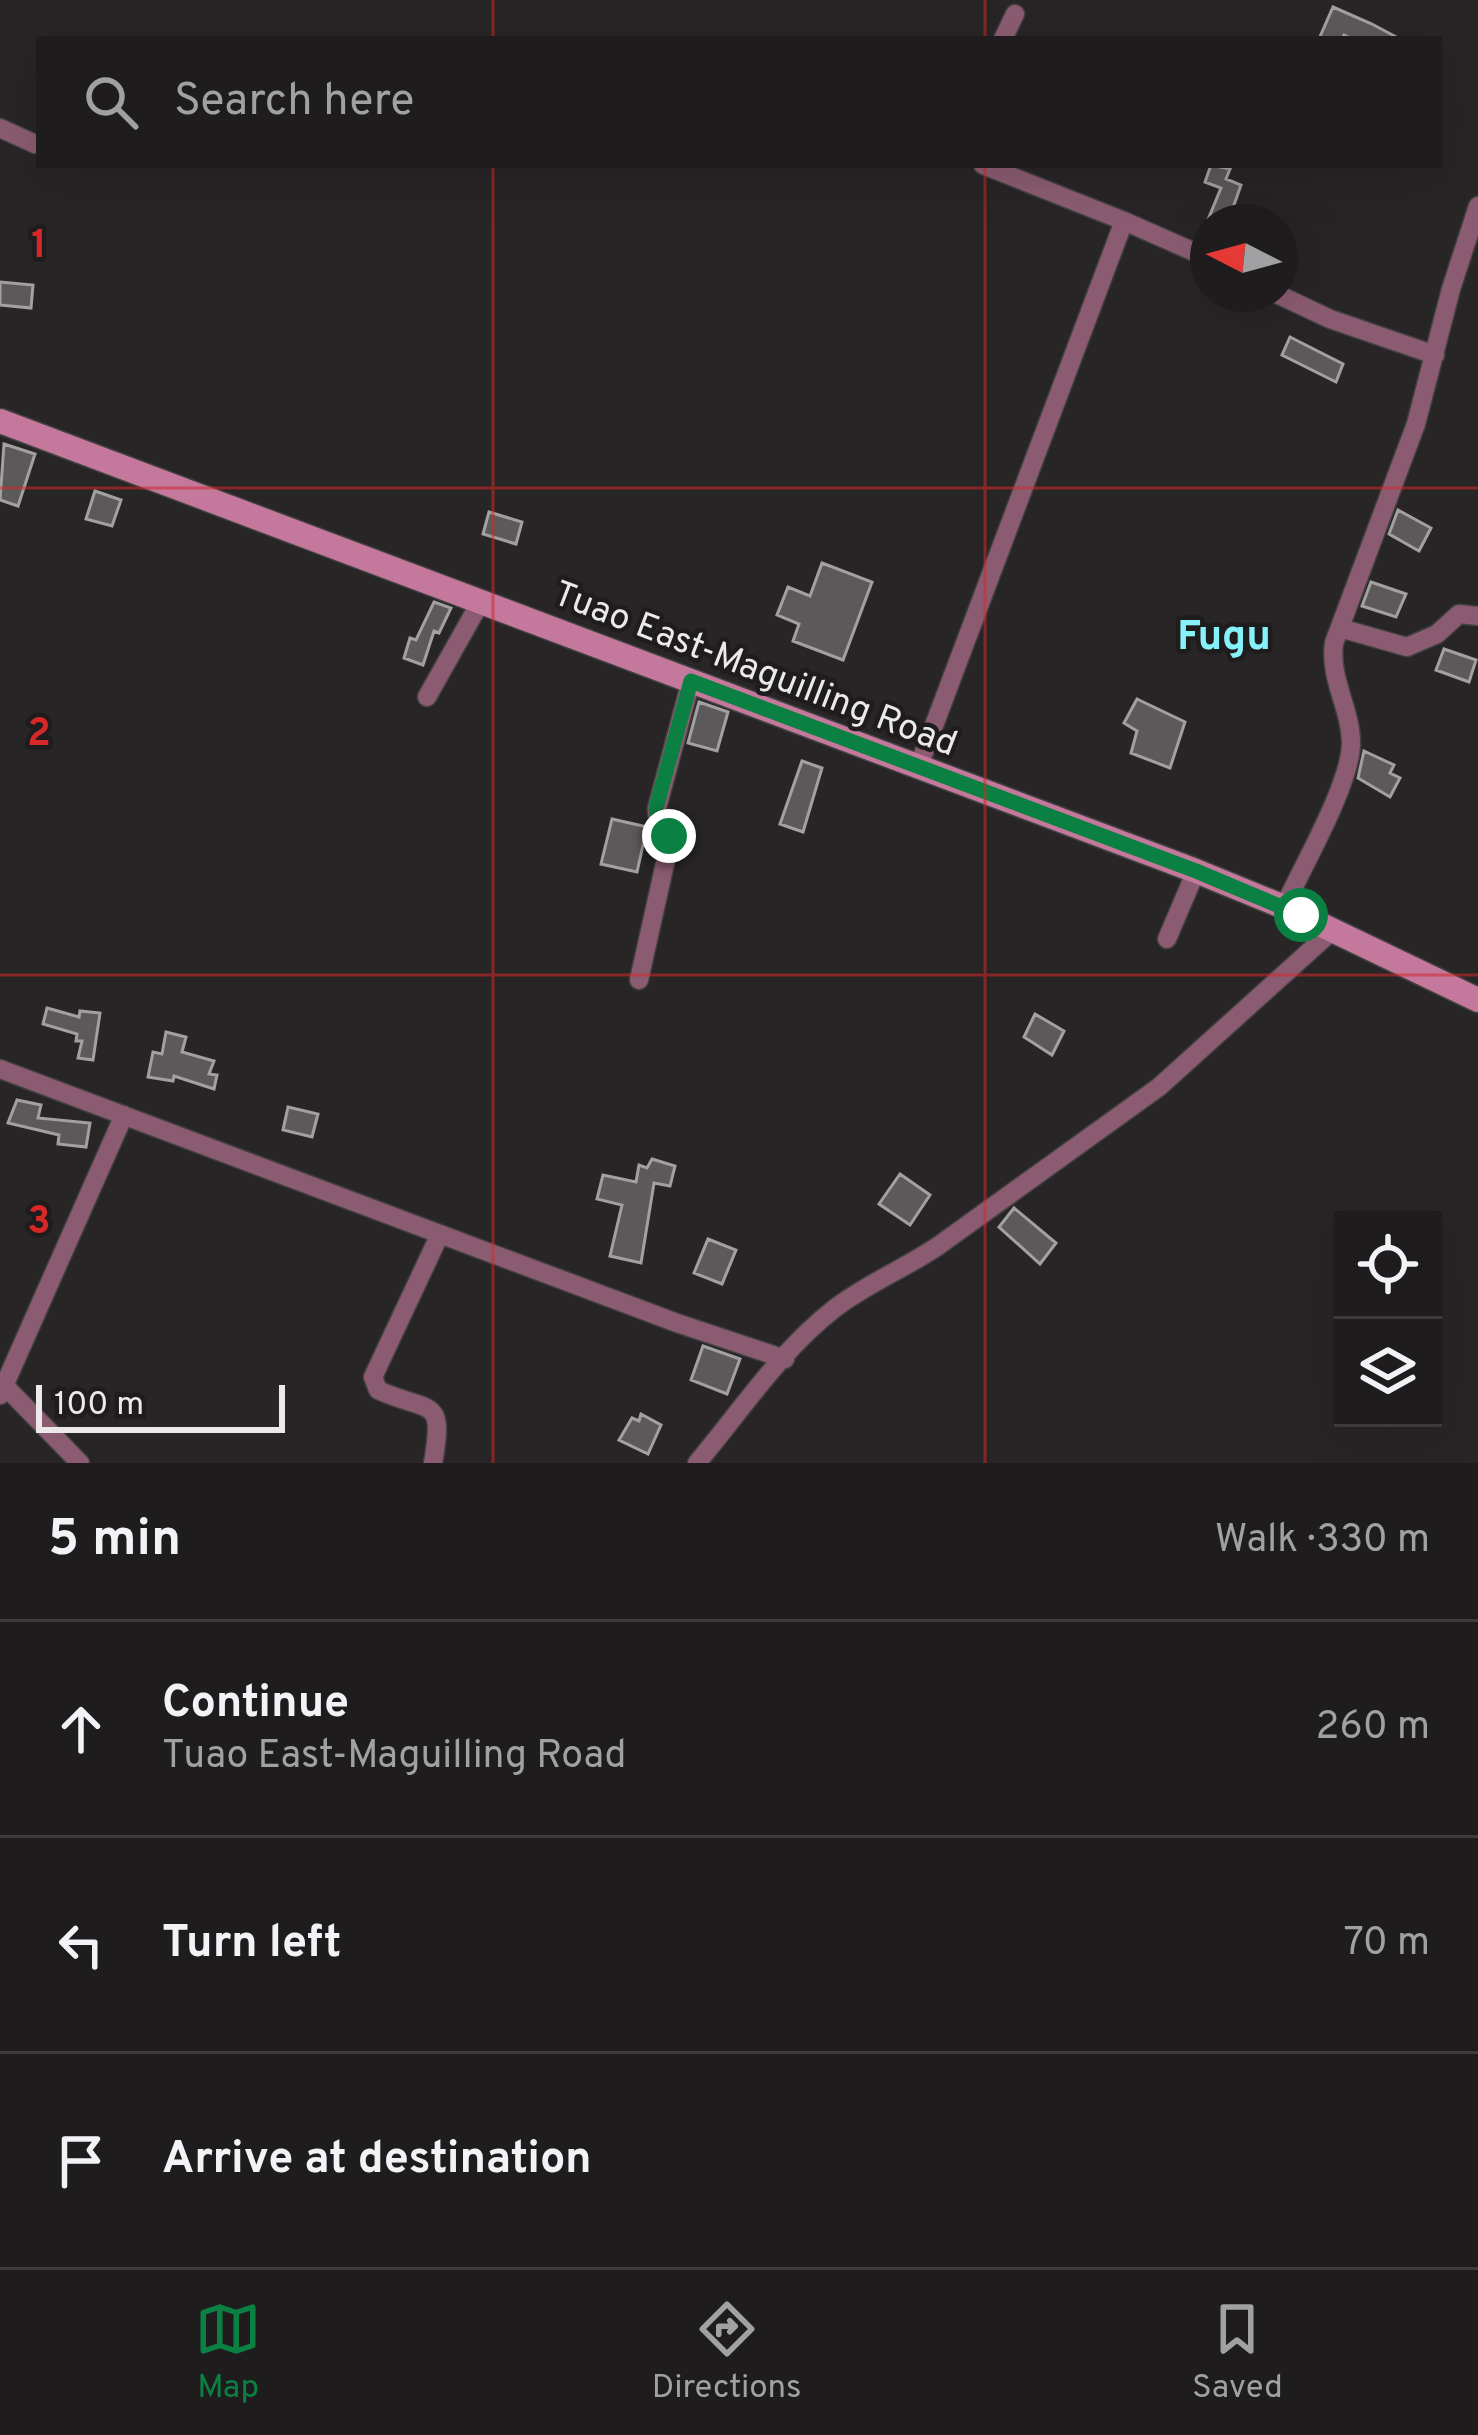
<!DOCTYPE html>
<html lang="en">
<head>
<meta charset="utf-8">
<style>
  body { margin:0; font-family:Overpass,sans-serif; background:#2b2929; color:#f1f3f6 }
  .controls { position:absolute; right:36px; bottom:36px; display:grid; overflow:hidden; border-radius:0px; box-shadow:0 12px 48px #0002 }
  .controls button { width:108px; height:108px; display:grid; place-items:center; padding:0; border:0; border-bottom:3px solid #3c3a3b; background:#1e1c1c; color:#f1f3f6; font:60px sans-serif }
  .compass { position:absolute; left:1190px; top:204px; width:108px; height:108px; border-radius:50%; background:#1e1c1c; box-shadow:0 12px 48px #0002; rotate:276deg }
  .scale { position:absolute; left:36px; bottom:30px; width:249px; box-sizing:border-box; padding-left:12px; border:6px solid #ebe9ea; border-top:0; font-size:33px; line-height:42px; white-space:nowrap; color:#ebe9ea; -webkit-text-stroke:9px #1e1c1d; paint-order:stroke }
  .stop { position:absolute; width:36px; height:36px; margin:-27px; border:9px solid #0b8043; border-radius:50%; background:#fff }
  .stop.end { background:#0b8043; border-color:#fff; box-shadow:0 3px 12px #0008 }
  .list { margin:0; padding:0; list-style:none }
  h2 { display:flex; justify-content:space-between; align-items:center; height:156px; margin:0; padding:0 48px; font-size:51px }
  h2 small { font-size:39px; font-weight:400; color:#a1a1a3 }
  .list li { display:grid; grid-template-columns:78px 1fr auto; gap:36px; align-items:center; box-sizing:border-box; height:216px; padding:0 48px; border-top:3px solid #3c3a3b }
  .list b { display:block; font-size:45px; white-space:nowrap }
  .list p { margin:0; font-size:39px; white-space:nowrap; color:#a1a1a3 }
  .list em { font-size:39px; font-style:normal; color:#a1a1a3 }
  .icon { flex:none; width:66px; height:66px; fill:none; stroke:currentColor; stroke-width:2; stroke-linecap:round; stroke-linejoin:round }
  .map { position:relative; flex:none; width:1478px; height:1463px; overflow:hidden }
  .search { position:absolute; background:#1e1c1c; box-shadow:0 12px 48px #0002; left:36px; right:36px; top:36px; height:132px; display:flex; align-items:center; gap:30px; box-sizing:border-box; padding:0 42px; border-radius:0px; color:#a1a1a3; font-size:45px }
  .sheet { height:804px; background:#1e1c1c }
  nav { display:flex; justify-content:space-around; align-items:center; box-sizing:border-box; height:168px; border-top:3px solid #3c3a3b; background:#1e1c1c; font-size:33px; color:#a1a1a3 }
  nav a { display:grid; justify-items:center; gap:6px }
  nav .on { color:#0b8043 }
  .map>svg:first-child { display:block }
</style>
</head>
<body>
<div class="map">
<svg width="1478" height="1463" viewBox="0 0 1478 1463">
  <rect width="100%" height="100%" fill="#282526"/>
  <!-- building -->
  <path fill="#5c595b" stroke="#a3a0a1" stroke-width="3" d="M1333 7 1372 24 1400 39H1352L1344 35 1342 39H1319Z
    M1211 165 1230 169 1226 179 1241 185 1228 222H1207L1221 188 1205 182Z
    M0 282 33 285 31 308 0 305Z
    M1290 337 1343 364 1336 382 1282 355Z
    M4 444 35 454 18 506 0 500Z
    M95 491 121 500 112 526 86 519Z
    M1398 510 1431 528 1419 551 1389 534Z
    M489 512 522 522 516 544 483 534Z
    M822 563 872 582 843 660 793 641 799 624 777 615 788 587 810 596Z
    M1371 582 1406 594 1396 617 1362 606Z
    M434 602 451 608 439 633 434 631 423 665 404 658 410 638 416 640Z
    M1444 649 1476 660 1469 682 1436 670Z
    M1137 699 1185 722 1170 768 1131 753 1137 731 1124 723Z
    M699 702 728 712 717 751 688 743Z
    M1364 751 1394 765 1390 773 1400 778 1390 797 1358 778Z
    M802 761 822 768 803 832 780 824Z
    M612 819 647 827 637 872 601 864Z
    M47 1008 79 1017 80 1011 100 1013 93 1060 78 1058 82 1041H76L77 1034 43 1024Z
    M1035 1014 1064 1031 1052 1055 1024 1037Z
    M166 1032 186 1037 182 1052 214 1061 209 1074 217 1075 214 1089 174 1076 173 1081 148 1077 153 1052 162 1054Z
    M17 1100 41 1105 38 1118 90 1123 86 1147 58 1144 59 1135 8 1123Z
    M288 1107 318 1114 312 1137 283 1130Z
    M652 1159 675 1166 670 1186 654 1183 641 1263 610 1256 622 1205 597 1199 603 1175 636 1182 639 1165 647 1168Z
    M900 1174 930 1195 910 1225 879 1204Z
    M1014 1208 1056 1243 1040 1264 999 1227Z
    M708 1239 736 1250 722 1284 694 1273Z
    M703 1346 740 1359 727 1394 691 1380Z
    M641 1414 661 1425 648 1454 619 1440 632 1418 639 1421Z"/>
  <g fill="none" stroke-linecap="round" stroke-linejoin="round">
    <defs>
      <path id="minor" d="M1003 39 1015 14
        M0 128 35 144
        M983 165 1124 221
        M1277 294 1330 319 1435 355
        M1340 628 1407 647 1437 634 1459 614 1478 616
        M427 697 481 601
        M918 768 1124 221 1208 258
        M1284 907C1302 867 1351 784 1351 743 1351 709 1329 679 1334 643L1416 424 1451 289 1478 206
        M1167 939 1196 871
        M639 980 670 841C668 827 655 822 657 808L691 681
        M0 1069 677 1323 785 1359
        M0 1381 80 1463
        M0 1395 124 1115
        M433 1463C445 1395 431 1414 378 1390L373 1377 440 1234
        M697 1463C740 1412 781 1350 834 1309 866 1284 904 1269 938 1246L1159 1087 1333 930"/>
      <path id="secondary" d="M0 421 1196 871 1284 907 1478 1000"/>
    </defs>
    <!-- minor casing -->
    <use href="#minor" stroke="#434041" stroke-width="21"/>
    <!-- secondary casing -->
    <use href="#secondary" stroke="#434041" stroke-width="27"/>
    <!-- minor -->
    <use href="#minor" stroke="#8b5c71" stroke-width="18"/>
    <!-- secondary -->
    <use href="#secondary" stroke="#c4799c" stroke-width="24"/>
  </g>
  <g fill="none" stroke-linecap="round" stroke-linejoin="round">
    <!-- route -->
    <path stroke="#0b8043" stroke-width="15" d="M669 836 658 820 656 808 691 681 1196 871 1301 915"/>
  </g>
  <!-- grid -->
  <path fill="none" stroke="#d62828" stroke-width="3" stroke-opacity="0.55" d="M493 0V39M985 0V39M493 165V1463M985 165V1463M0 488H1478M0 975H1478"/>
  <g text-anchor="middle" stroke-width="9" stroke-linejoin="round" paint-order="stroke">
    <!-- street labels -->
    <g font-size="36" fill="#ebe9ea" stroke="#1e1c1d">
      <text transform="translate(756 667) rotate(21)" y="13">Tuao East-Maguilling Road</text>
    </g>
    <!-- quarter labels -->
    <g font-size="42" font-weight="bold" fill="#86f1f9" stroke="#1e1c1d">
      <text x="1224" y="649">Fugu</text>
    </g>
  </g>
  <g font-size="39" text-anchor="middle" font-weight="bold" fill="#d62828" stroke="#1e1c1d" stroke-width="9" stroke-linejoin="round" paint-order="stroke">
    <text x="39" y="257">1</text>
    <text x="39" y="745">2</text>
    <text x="39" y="1233">3</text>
  </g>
</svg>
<div class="controls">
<button><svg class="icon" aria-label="locate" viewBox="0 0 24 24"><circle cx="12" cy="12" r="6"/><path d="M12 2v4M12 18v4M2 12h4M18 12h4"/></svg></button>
<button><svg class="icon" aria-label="layers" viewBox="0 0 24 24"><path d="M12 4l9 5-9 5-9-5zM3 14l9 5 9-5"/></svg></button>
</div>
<svg class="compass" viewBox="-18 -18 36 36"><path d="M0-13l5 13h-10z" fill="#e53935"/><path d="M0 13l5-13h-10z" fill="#a1a1a3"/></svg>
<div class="scale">100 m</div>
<div class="stop" style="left:1301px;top:915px"></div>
<div class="stop end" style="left:669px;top:836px"></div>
<div class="search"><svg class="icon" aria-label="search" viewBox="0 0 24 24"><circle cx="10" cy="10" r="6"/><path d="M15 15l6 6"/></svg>Search here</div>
</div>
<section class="sheet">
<h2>5 min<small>Walk · 330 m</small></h2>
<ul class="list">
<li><svg class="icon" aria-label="ahead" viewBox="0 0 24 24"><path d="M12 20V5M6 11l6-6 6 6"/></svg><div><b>Continue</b><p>Tuao East-Maguilling Road</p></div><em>260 m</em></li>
<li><svg class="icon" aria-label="left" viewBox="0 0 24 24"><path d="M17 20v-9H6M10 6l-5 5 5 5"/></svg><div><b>Turn left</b></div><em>70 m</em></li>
<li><svg class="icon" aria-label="arrive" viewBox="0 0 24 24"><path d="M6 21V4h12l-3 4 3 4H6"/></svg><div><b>Arrive at destination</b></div></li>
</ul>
</section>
<nav>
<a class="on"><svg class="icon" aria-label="map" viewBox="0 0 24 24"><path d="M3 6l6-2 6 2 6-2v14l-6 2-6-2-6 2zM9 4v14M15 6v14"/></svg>Map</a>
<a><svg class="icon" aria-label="directions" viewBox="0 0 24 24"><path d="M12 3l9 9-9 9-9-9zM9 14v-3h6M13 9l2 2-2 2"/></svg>Directions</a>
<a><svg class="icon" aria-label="saved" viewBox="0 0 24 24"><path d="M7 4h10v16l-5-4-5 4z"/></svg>Saved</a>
</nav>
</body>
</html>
